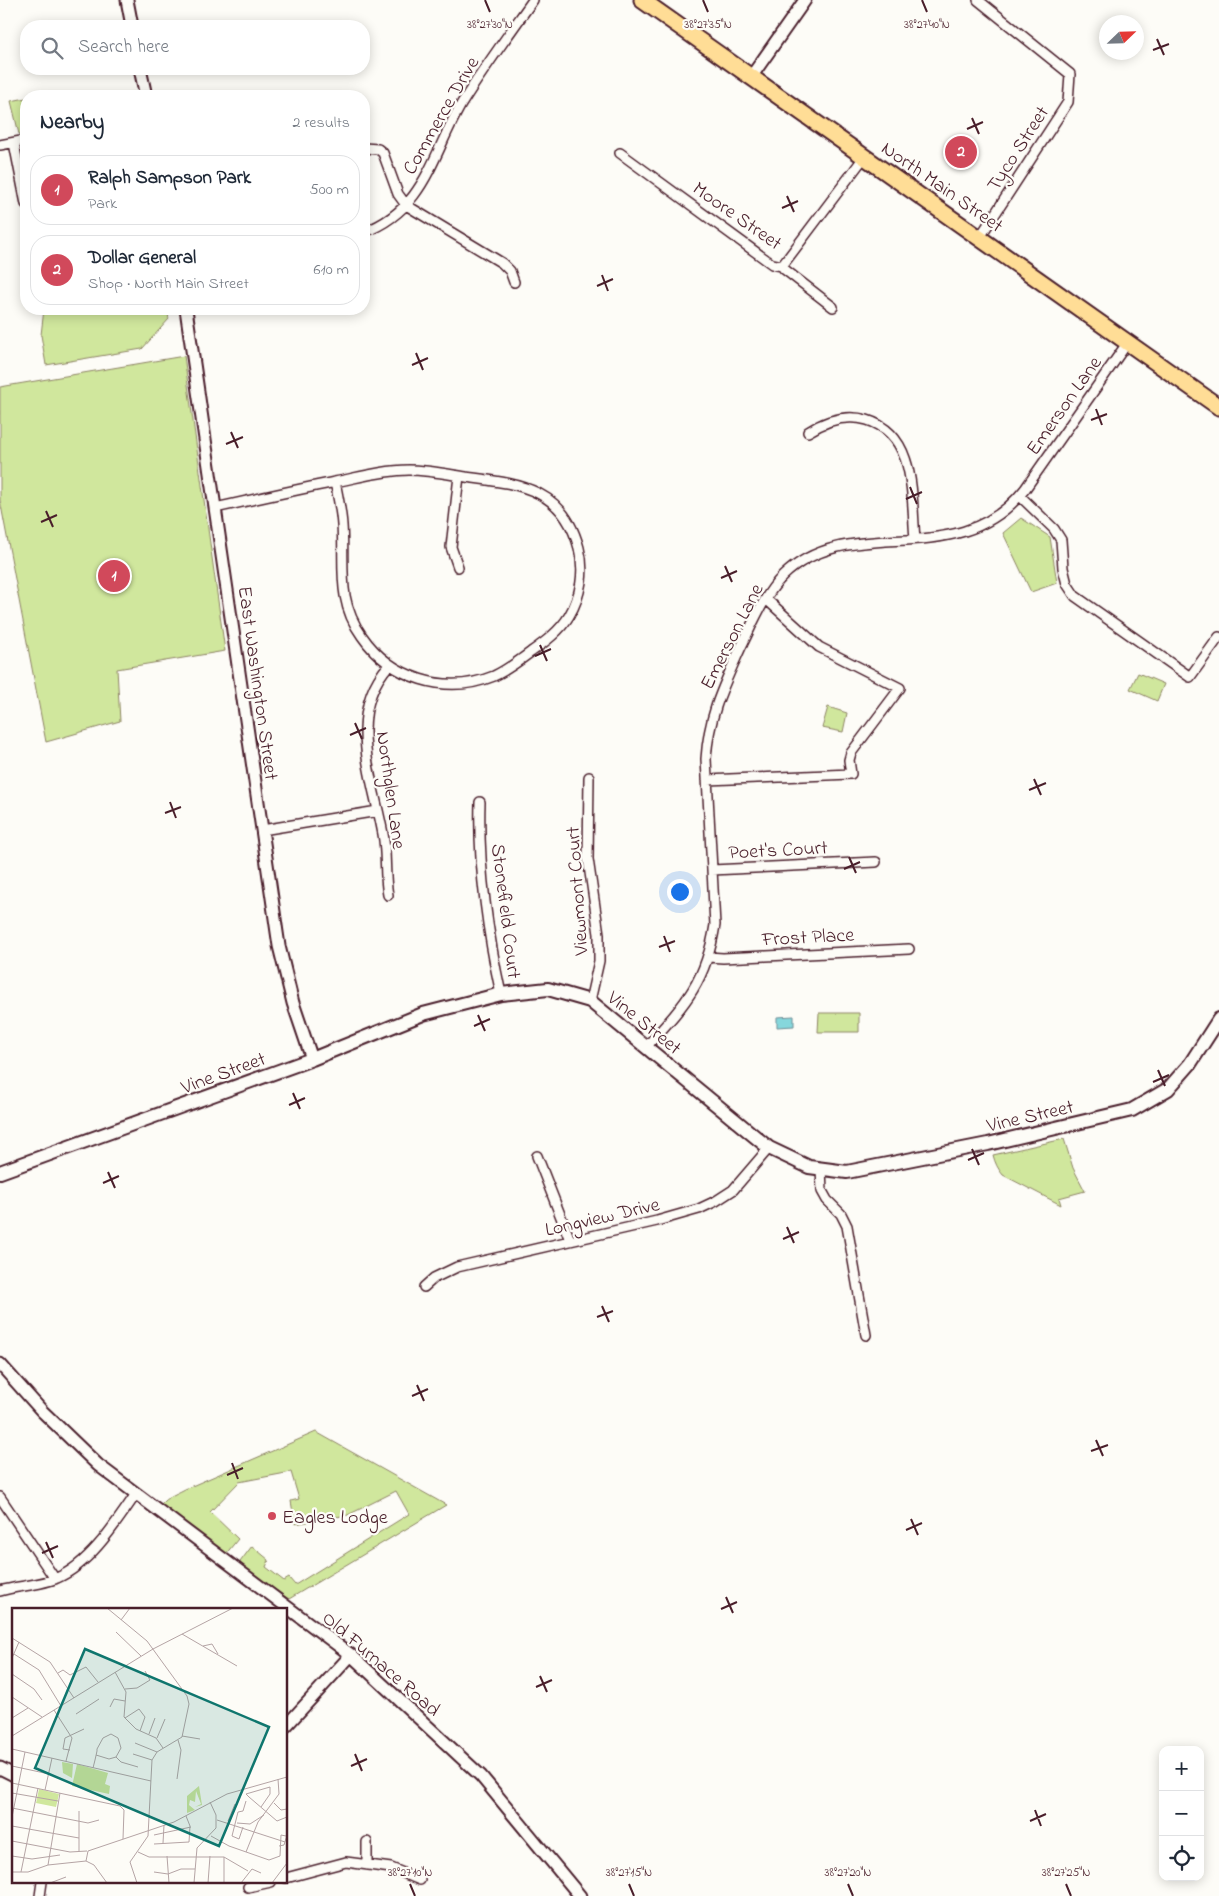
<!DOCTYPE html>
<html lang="en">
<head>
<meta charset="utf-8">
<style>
  body { margin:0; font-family:"Indie Flower",sans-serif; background:#f2f2f3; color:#1f2937 }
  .controls { position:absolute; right:15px; bottom:15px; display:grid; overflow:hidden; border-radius:10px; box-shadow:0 2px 12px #0003 }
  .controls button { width:45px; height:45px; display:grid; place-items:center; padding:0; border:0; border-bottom:1px solid #e0e1e3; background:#fff; color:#1f2937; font:25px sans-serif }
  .compass { position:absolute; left:1099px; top:15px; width:45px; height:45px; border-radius:50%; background:#fff; box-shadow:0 2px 12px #0003; rotate:67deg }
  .you { position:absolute; left:679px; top:891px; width:18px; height:18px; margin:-12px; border:4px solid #fff; border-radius:50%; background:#1a73e8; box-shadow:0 0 0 8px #1a73e833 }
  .badge { display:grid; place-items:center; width:32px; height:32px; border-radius:50%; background:#d1495b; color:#fff; font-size:16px; font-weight:700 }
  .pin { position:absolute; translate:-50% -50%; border:2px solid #fff; box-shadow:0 1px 5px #0006 }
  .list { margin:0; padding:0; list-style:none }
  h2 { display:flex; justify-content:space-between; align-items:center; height:65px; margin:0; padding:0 20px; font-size:21px }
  h2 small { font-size:16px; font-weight:400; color:#747a83 }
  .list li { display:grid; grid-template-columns:32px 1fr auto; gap:15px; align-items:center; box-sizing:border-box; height:70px; margin:0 10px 10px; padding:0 10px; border:1px solid #e0e1e3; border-radius:20px }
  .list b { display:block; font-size:19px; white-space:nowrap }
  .list p { margin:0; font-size:16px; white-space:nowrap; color:#747a83 }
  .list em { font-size:16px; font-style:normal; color:#747a83 }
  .icon { flex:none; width:28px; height:28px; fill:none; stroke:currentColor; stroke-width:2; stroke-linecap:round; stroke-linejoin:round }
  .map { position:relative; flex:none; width:1219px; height:1896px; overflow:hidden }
  .search { position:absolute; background:#fff; box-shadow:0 2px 12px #0003; left:20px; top:20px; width:350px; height:55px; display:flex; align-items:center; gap:12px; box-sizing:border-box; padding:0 18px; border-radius:20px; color:#747a83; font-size:19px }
  .panel { position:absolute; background:#fff; box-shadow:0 2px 12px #0003; left:20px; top:90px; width:350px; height:225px; border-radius:20px }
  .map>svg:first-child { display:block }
</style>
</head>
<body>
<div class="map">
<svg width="1219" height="1896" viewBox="0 0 1219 1896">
  <rect width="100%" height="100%" fill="#fdfcf7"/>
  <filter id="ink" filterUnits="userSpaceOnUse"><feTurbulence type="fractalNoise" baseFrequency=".02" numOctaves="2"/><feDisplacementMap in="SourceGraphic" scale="10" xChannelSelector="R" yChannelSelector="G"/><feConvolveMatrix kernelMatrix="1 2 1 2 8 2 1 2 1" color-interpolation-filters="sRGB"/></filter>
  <g filter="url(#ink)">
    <!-- green -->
    <path fill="#d0e79d" stroke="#8d8364" d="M26 98V133L19 134 11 101Z
      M44 309H167L169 319 142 349 46 365 41 335Z
      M184 356 225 651 117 669 120 721 46 742 0 500V387Z
      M1021 518 1050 537 1057 583 1031 592 1003 533Z
      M1138 673 1164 684 1157 701 1130 689Z
      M828 707 847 713 843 732 822 728Z
      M819 1013H859V1032H818Z
      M1064 1139 1073 1168 1085 1191 1059 1198 1061 1205 1003 1175C998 1169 995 1163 993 1155Z
      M316 1432 446 1505 289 1599 240 1566V1562L252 1546 269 1560 266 1567 284 1581 289 1578 295 1585 409 1514 396 1491 348 1515 295 1524 291 1501 299 1499 291 1472 239 1482 210 1512 238 1539 225 1555 158 1509C163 1498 174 1495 185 1489Z"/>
    <!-- water -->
    <path fill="#86d7dc" stroke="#6e8d95" d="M794 1016V1026L777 1027V1017Z"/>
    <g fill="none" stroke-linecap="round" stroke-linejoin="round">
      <defs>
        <path id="minor" d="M978 0 1070 74 1068 102 980 237
          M14 143 26 204
          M0 145 26 140
          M364 148 378 149 383 153 398 194 406 205 502 263 510 271 514 282
          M620 153 772 264 782 266 784 269 833 307
          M364 232C426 209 432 154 462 103 484 68 509 34 533 0
          M782 266 865 156
          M808 432C825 421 846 414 867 420 917 435 911 497 915 539
          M1020 496 1054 529 1061 540 1063 568 1067 584 1075 596 1190 677 1219 637
          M215 508C255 499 295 490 335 482 360 477 384 470 409 470 428 470 447 474 466 477 518 484 563 487 579 548 585 571 581 596 569 616 560 631 545 642 531 652 519 661 507 670 494 676 445 696 391 678 362 636 336 600 345 566 342 525 341 511 338 496 335 482
          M458 567 451 547 459 476
          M589 777 588 859 599 934V961L590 1001
          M707 780 851 774 849 760 851 753 900 688 819 647 766 599
          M480 802C478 867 487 930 501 994
          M262 830 378 811
          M712 870 876 862
          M388 895C384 874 387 854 383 834 373 778 345 714 389 665
          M708 957 723 958 909 949
          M646 1047C684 1005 706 983 715 925L706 759C709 714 723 687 741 647 753 623 764 595 783 576 852 509 957 576 1025 489L1128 342
          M537 1156 570 1240
          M821 1168 822 1191 827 1200 841 1214 847 1226 866 1335
          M424 1287 434 1278 457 1267 657 1221 699 1209 716 1201 733 1190 769 1148
          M0 1497 55 1579
          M0 1591C17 1586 42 1585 57 1578 90 1564 116 1523 136 1494
          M367 1865V1842
          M286 1878 346 1862 391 1868 420 1880
          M248 1887 271 1882
          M40 1896 42 1882"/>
        <path id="tertiary" d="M127 0 132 26
          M140 69 146 96
          M751 77 805 0
          M186 309 279 946 293 1003 312 1059
          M0 1364 42 1411 98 1465 351 1655 481 1776 580 1896
          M286 1726 351 1655
          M0 1768 14 1775"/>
        <path id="secondary" d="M0 1172 312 1059 423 1014 501 994 548 989 590 1001 769 1148 809 1167 847 1172 988 1144 1132 1110 1168 1089 1190 1064 1219 1019"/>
        <path id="primary" d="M642 0 1219 407"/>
      </defs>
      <!-- minor casing -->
      <use href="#minor" stroke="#4a1f2b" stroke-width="12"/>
      <!-- tertiary casing -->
      <use href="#tertiary" stroke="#4a1f2b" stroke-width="15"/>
      <!-- secondary casing -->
      <use href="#secondary" stroke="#4a1f2b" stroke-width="16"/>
      <!-- primary casing -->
      <use href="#primary" stroke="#4a1f2b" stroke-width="19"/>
      <!-- minor -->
      <use href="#minor" stroke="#fdfcf7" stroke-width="9"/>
      <!-- tertiary -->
      <use href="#tertiary" stroke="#fdfcf7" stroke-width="11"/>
      <!-- secondary -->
      <use href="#secondary" stroke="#fdfcf7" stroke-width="12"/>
      <!-- primary -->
      <use href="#primary" stroke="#ffdd96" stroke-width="15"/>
    </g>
  </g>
  <!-- ticks -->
  <path fill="none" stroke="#4a1f2b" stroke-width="2" d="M485 0 490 12M703 0 708 12M922 0 927 12M1157 39 1164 55M1153 50 1169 44M972 118 979 134M967 129 983 122M787 196 794 212M782 208 798 201M602 275 608 291M597 286 613 279M416 353 423 370M412 365 428 358M1096 409 1102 425M1091 420 1107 414M231 432 238 448M226 444 243 437M910 487 917 504M906 499 922 492M46 511 53 527M41 522 57 515M725 566 732 582M721 578 737 571M540 645 547 661M535 656 551 649M355 723 362 739M350 735 366 728M1034 779 1041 795M1029 790 1046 783M170 802 176 818M165 813 181 807M849 857 856 873M844 869 860 862M664 936 670 952M659 947 675 941M478 1015 485 1031M474 1026 490 1019M1158 1070 1165 1086M1153 1082 1169 1075M293 1093 300 1109M289 1105 305 1098M972 1149 979 1165M968 1160 984 1153M108 1172 115 1188M103 1183 119 1176M787 1227 794 1243M783 1239 799 1232M602 1306 609 1322M597 1317 613 1311M417 1385 424 1401M412 1396 428 1389M1096 1440 1103 1456M1091 1451 1108 1445M232 1463 238 1479M227 1475 243 1468M911 1519 918 1535M906 1530 922 1523M46 1542 53 1558M42 1553 58 1546M726 1597 733 1613M721 1609 737 1602M540 1676 547 1692M536 1687 552 1680M355 1754 362 1771M351 1766 367 1759M1035 1810 1041 1826M1030 1821 1046 1814M410 1884 415 1896M629 1884 634 1896M848 1884 853 1896M1066 1884 1071 1896"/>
  <!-- markers -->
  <circle fill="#d1495b" stroke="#fdfcf7" stroke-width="2" cx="272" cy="1516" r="5"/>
  <g text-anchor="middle" stroke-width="4.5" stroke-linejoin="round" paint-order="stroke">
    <!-- street labels -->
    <g font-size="20" fill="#4a1f2b" stroke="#fdfcf7">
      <text transform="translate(440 115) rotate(-60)" y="7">Commerce Drive</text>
      <text transform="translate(1017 148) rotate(-57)" y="7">Tyco Street</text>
      <text transform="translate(943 186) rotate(35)" y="7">North Main Street</text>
      <text transform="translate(738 215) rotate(35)" y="7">Moore Street</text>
      <text transform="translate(1063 405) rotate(-55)" y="7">Emerson Lane</text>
      <text transform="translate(731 636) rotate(-63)" y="7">Emerson Lane</text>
      <text transform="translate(259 683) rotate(82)" y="7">East Washington Street</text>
      <text transform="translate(392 790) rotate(82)" y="7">Northglen Lane</text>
      <text transform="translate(778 849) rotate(-3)" y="7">Poet's Court</text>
      <text transform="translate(576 891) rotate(-94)" y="7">Viewmont Court</text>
      <text transform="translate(507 911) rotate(83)" y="7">Stonefield Court</text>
      <text transform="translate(808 936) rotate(-3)" y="7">Frost Place</text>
      <text transform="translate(645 1022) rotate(39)" y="7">Vine Street</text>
      <text transform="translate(223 1072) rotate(-20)" y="7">Vine Street</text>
      <text transform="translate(1030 1115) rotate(-13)" y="7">Vine Street</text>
      <text transform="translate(602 1216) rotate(-13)" y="7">Longview Drive</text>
      <text transform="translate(382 1663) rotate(41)" y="7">Old Furnace Road</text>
    </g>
    <!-- poi labels -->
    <g font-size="20" fill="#4a1f2b" stroke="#fdfcf7" text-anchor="start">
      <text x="282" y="1523">Eagles Lodge</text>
    </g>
  </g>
  <!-- overview -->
  <g transform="translate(12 1608)">
    <rect width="275" height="275" fill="#fdfcf7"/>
    <path d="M50 154 61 156 60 170 51 165ZM65 156 96 165 93 176 98 178 97 186 60 178ZM187 178 190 197 183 199 189 196 184 183 183 194 178 192 177 197 183 202 175 205V188ZM27 181 47 186 44 199 24 195Z" fill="#d0e79d"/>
    <path fill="none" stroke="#b5a4a5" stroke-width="1" d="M95 0 135 33 175 88 177 96 170 129 145 144 140 152 136 228 118 254 125 275M109 12 118 0M104 24 129 48M170 26 225 58M0 30 38 54 62 90M191 38 200 36 206 46M2 46 27 62 49 98M0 50 7 34M103 64 114 84 112 109 124 121 144 130 151 140M46 65 51 62 58 67 74 59 86 74M0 66 22 81 30 92M113 81 125 80 138 72 133 63M0 89 30 109M98 99 102 91 113 93M42 102 60 130 54 153M64 106 87 91M0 110 16 100M113 110 127 101 133 109 128 123M137 126 143 110M0 128 141 41 221 0M170 128 188 131M145 130 153 111M123 135 145 144M0 141 139 173M58 142 51 141 53 130 72 121M121 146 140 152M104 149 109 154 126 159M0 158 37 166M81 160 83 152 85 143V141L91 130 99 126 106 130 109 140 104 149 97 151 84 147M165 171 169 142 166 132M0 175 108 198 112 202 111 231M33 182 40 150M0 185 46 193M262 195 269 202 275 201M249 199 258 186V179L234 186 237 189 265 213 275 209M0 200 76 215 87 212M67 203V243M0 209 13 144M205 212 273 234M216 213 223 196M225 215 238 216 252 207M0 218 67 230M231 219 227 231 220 228 226 204 231 203 234 193M142 227 179 219M199 228 217 238 257 252 268 248 269 227 274 228M0 233 58 244 75 243M151 235 152 217M142 236 177 234 178 218 174 208M267 238 272 237 275 227M126 244 137 249H212L236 263M234 244 246 214 267 186 266 171M0 248 20 251 48 247M155 248 157 275M74 253 76 243 162 214 215 186 275 169M36 257 48 185M0 264H16L36 257 74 253 82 257 95 275M9 264 26 180M142 264 156 266 169 261H183M38 275 54 269M182 275 185 240 204 220V207L198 194M196 275 198 248M212 275V249M229 275 240 261 249 265M260 275 275 255"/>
    <path fill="#0f766e" fill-opacity="0.15" stroke="#0f766e" stroke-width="2.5" d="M73 41 257 119 207 238 23 160Z"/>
    <rect width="275" height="275" fill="none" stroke="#4a1f2b" stroke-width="2.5"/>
  </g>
  <g font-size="12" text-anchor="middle" fill="#4a1f2b" stroke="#fdfcf7" stroke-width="4.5" stroke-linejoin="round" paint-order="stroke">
    <text x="490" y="28">38°27'30"N</text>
    <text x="708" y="28">38°27'35"N</text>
    <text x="927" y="28">38°27'40"N</text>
    <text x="410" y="1876">38°27'10"N</text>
    <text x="629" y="1876">38°27'15"N</text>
    <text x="848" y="1876">38°27'20"N</text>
    <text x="1066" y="1876">38°27'25"N</text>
  </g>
</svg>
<div class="controls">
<button>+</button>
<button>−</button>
<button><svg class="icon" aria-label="locate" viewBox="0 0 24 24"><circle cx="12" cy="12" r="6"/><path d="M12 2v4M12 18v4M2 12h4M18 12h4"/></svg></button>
</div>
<svg class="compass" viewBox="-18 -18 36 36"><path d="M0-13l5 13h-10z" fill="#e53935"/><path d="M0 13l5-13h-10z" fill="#747a83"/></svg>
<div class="you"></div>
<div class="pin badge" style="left:114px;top:576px">1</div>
<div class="pin badge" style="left:961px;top:152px">2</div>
<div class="search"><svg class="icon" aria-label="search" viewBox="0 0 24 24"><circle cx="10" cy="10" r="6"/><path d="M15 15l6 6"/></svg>Search here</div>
<section class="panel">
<h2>Nearby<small>2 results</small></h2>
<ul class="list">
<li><span class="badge">1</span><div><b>Ralph Sampson Park</b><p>Park</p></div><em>500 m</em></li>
<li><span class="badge">2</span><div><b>Dollar General</b><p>Shop · North Main Street</p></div><em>610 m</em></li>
</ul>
</section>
</div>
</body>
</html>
